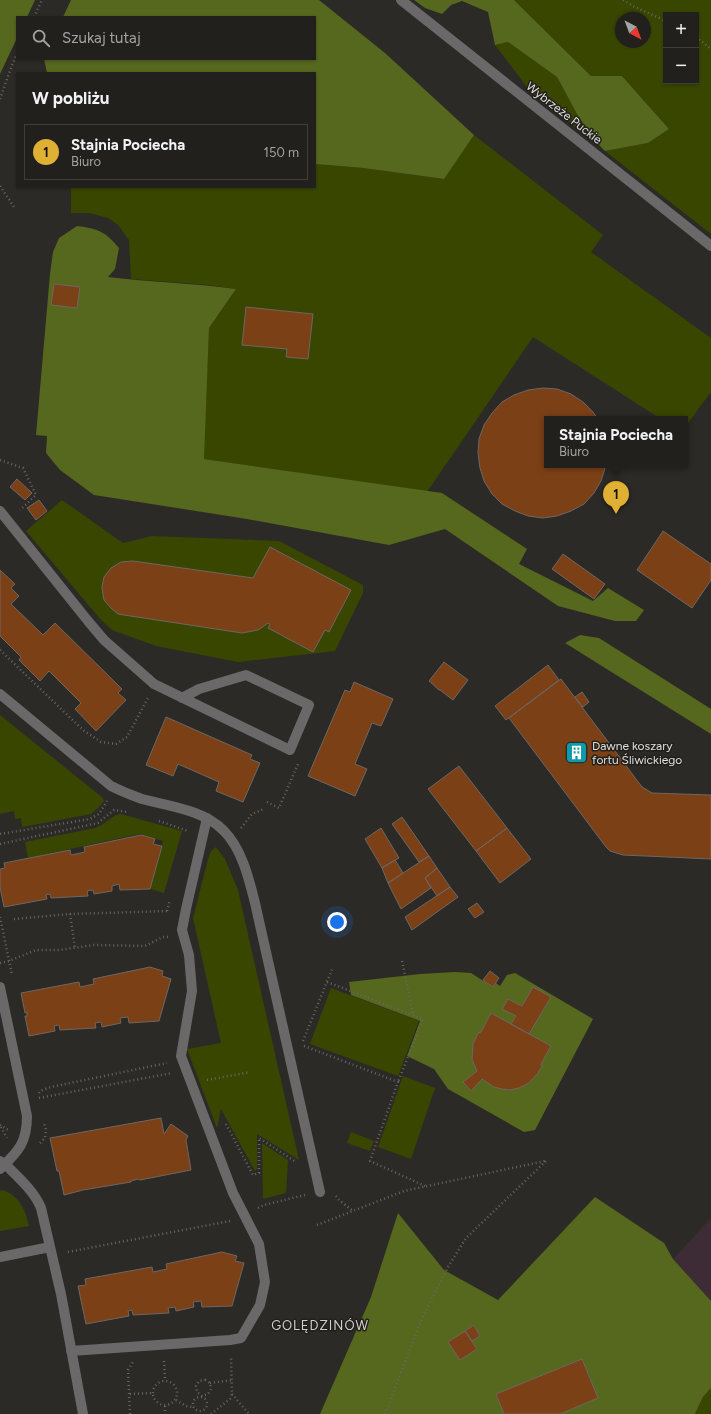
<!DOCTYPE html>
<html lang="pl">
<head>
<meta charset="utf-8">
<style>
  body { margin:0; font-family:Figtree,sans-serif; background:#292825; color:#f1f3f6 }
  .controls { position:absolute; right:12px; top:12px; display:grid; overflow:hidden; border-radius:0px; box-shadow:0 1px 3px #0004 }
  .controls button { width:36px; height:36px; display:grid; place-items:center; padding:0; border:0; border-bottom:1px solid #3e3e3b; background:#21201c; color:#f1f3f6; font:20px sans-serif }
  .compass { position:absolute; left:615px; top:12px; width:36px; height:36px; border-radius:50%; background:#21201c; box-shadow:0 1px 3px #0004; rotate:139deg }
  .you { position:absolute; left:337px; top:922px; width:14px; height:14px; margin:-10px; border:3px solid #fff; border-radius:50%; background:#1a73e8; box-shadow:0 0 0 6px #1a73e833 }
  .badge { display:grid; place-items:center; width:26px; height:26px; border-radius:50%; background:#e0b034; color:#111; font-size:13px; font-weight:700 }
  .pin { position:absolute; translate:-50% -33px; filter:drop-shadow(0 1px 2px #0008) }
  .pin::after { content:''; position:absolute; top:21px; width:14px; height:12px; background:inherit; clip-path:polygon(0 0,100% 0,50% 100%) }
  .popup { position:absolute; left:544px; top:416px; width:144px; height:52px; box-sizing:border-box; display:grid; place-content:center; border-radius:0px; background:#21201c; filter:drop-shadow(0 1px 3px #0005); font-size:13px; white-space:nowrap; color:#a2a3a3 }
  .popup b { font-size:15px; color:#f1f3f6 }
  .popup::after { content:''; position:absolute; left:50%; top:100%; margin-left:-8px; border:8px solid transparent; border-top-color:#21201c }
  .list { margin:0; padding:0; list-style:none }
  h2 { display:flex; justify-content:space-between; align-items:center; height:52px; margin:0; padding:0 16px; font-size:17px }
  h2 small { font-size:13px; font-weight:400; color:#a2a3a3 }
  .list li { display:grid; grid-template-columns:26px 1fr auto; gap:12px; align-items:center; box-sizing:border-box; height:56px; margin:0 8px 8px; padding:0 8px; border:1px solid #3e3e3b; border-radius:0px }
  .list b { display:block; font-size:15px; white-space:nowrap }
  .list p { margin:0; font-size:13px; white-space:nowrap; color:#a2a3a3 }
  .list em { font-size:13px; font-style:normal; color:#a2a3a3 }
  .icon { flex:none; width:22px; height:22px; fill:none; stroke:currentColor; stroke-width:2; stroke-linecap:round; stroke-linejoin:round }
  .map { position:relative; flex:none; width:711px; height:1414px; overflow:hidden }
  .search { position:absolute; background:#21201c; box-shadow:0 1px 3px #0004; left:16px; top:16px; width:300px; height:44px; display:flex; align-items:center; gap:10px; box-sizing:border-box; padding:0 14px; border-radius:0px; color:#a2a3a3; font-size:15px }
  .panel { position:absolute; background:#21201c; box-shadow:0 1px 3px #0004; left:16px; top:72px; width:300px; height:116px; border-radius:0px }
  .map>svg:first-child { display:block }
</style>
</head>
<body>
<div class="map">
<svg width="711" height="1414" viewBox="0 0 711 1414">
  <rect width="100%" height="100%" fill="#2c2a26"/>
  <!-- commercial -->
  <path fill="#3d2b35" d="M711 1218V1301L673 1259Z"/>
  <!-- green -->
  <path fill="#394600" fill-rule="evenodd" d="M514 0H711V234L605 151 648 143 669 129 622 76H591ZM666 15H696V81H666ZM621 18H645V42H621Z
    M508 42 557 77 578 116 601 147 530 91 495 45Z
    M474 135 603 235 591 252 711 338V392L685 427V419H661L533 337 427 492 203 459 209 328 236 289 209 285 131 279 129 240 118 225 108 218 89 213H71V187H315V164L363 168 443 179Z
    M62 500 123 543 152 536 279 541 363 585V593L335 651 238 662 156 646 112 630 101 620 26 531Z
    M0 715 103 798 104 801 99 807 91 814 22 827 21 818 15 819 14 811 0 814Z
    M121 814 182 831 164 893 150 889 163 841 140 834 28 858 25 842 95 828C105 825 111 815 121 814Z
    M216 847 225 859 238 890 299 1160 257 1134V1169L255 1171 221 1109 217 1128 187 1049 221 1043 193 918 208 859 211 851Z
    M331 988 419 1021 398 1076 310 1044Z
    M403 1076 435 1088 411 1159 378 1147Z
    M351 1132 374 1141 370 1151 347 1143Z
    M262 1143 288 1160 286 1193 263 1199Z
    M1 1190C18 1193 26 1211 29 1226L0 1231V1191Z
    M711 1388V1414H695L703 1397Z"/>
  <!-- forest -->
  <path fill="#56671e" d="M0 0H35L27 17H17V38L0 74Z
    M71 0H319L385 53 474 135 444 179 363 168 315 164V73H47L44 59H315V17H63Z
    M414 0H514L591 76H622L669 129 648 143 605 151 601 147 578 116 557 77 508 42 495 45 488 12 462 1 451 5 442 14 425 8Z
    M77 226C98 229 105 231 119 248L115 269 108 277C150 282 193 283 236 289L209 328 204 459 442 493 527 549 519 564 593 601 608 588 644 610 636 621H615L558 606 445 529 389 545 247 519 94 495 60 470 46 453 47 436 36 435 50 274 53 252 59 238Z
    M580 635 599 638 711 709V734L565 643Z
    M455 972 471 973 493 987 496 983 500 986 507 975 515 973 593 1019 535 1130 524 1132 448 1089 434 1069 407 1056 420 1021 351 995 349 982 420 974Z
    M595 1197 664 1243 673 1259 711 1301V1388L703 1397 695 1414H320L371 1297 398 1213 444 1270 498 1300Z"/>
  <!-- building -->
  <path fill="#7c4017" stroke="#6c6764" d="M54 284 80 287 77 308 51 305Z
    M246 307 313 314 308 359 286 357 287 349 242 345Z
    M543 388 557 389 571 394 583 402 593 412 598 419H547V465H606L601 481 594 493 584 504 571 511 557 516 543 518 528 516 515 511 502 504 492 494 484 481 480 468 478 453 479 439 484 425 492 413 502 402 514 395 528 390Z
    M17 479 32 493 25 500 10 487Z
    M39 500 47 511 36 520 27 508Z
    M663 531 711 564V580L692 608 637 570Z
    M270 547 351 590 329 632 325 630 313 652 268 628 270 624 268 623 258 630 242 633 124 615 118 614 112 609 104 600 103 595 102 587 104 577 111 568 121 562 133 561 253 578Z
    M563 554 605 584 594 599 552 569Z
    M0 570 15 584 11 588 19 596 11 604 43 635 55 623 122 689 118 693 126 700 96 731 75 709 81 703 49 671 40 681 19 660 21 657 0 636Z
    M444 662 468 680 453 700 440 690H439L429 681Z
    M548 665 559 680 506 720 495 706Z
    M561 679 642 787 652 793 711 795V859L623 855 610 851 606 847 509 718Z
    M354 682 393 699 381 726 372 723 355 764 367 769 355 796 308 776 345 690 350 692Z
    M582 692 589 702 583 707 575 697Z
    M166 717 252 755 250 759 260 763 243 802 216 791 219 782 178 764 173 776 146 765Z
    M459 766 507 828 476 851 428 789Z
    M402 817 429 856 419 862 392 824Z
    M381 828 399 858 382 868 365 839Z
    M507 828 531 859 500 883 476 851Z
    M141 835 155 839 153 844 162 846 150 889 120 890 119 884 112 886V891L94 894 93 890 87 891 88 896 51 898 50 894 46 895 47 899 4 907 0 887V869L5 868 4 863 70 850 71 855 85 852 84 847Z
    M429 856 437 868 425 878 431 888 401 909 388 883Z
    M395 860 403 873 388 883 382 868Z
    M437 868 450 887 437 896 425 878Z
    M450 887 458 897 412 930 405 917Z
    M477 903 484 912 475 918 468 909Z
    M150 967 163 971 162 976 171 979 159 1021 129 1023 128 1017 120 1018 121 1023 102 1027 101 1022 95 1023 96 1028 60 1030 59 1025 54 1026 55 1031 29 1036 25 1016H27V1012L25 1013 21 993 79 982 80 987 94 984 93 979Z
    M490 971 499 978 493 987 483 980Z
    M533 987 551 997 529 1034 511 1024 516 1016 502 1009 508 999 522 1006Z
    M491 1013 551 1046 541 1064 542 1066 538 1073 529 1083 519 1088 510 1090 502 1089 494 1087 482 1079 471 1091 463 1082 477 1071 472 1060 473 1044 478 1033 481 1032Z
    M161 1118 164 1134 171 1124 188 1136 186 1140 191 1170 140 1180 138 1179 131 1181V1182L83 1190 64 1195 59 1171H57L50 1138Z
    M222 1252 237 1256 235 1261 244 1263 232 1306 202 1307 201 1301 193 1302 194 1307 176 1311 175 1307 168 1308 169 1313 133 1315 132 1310 128 1311 129 1316 86 1324 78 1286 86 1285 85 1279 152 1267 153 1272 167 1269 166 1264Z
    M474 1325 480 1336 472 1341 465 1331Z
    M465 1331 477 1349 460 1360 448 1342Z
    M582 1359 598 1398 560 1414H504L496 1394Z"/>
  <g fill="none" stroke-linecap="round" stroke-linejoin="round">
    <!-- path -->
    <path stroke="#686662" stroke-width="2.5" stroke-dasharray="1 3" stroke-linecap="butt" d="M623 0 635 7 666 21
      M34 17 42 0
      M696 37 711 49
      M0 99 12 65 17 54
      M0 186 14 207
      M0 460 23 468 36 495 20 510
      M0 650 83 730 101 742 116 744 127 737 148 698
      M267 802 279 808 298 764
      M159 821 188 831
      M241 828 252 814 264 809
      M0 834 90 819 99 814 107 801
      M0 844 98 823 114 810 127 812
      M167 911 170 900
      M70 914 75 948
      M0 917 12 975
      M14 919 70 914 169 911
      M402 961 413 1014
      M0 963 9 961 36 950H59L94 945 145 946 163 937H168
      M327 982 423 1019 398 1082
      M303 1041 333 967
      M304 1046 398 1082 370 1161 425 1186
      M207 1080 250 1072
      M39 1093 40 1091 51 1087 167 1063
      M39 1098 172 1073
      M226 1124 253 1175 259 1173V1138L296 1162
      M0 1125 10 1131
      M1 1127 7 1138
      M40 1143 45 1138 46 1130 44 1123
      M336 1196 339 1200 353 1211
      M258 1208 264 1205 305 1195
      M317 1225 404 1191 545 1161
      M68 1252 230 1221
      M164 1361 165 1380
      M205 1380 210 1383 211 1389 208 1394 202 1396 197 1392 196 1386 199 1381Z
      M153 1393a12 12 0 1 1 24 0a12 12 0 1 1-24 0Z
      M210 1383 233 1380
      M130 1394 153 1393
      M232 1394 249 1414
      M193 1404a7 7 0 1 1 14 0a7 7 0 1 1-14 0Z
      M176 1400 186 1406 192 1407
      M165 1406V1414
      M130 1414 128 1370 133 1362
      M211 1414 230 1399 232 1394 231 1356
      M385 1414 422 1318 448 1267 466 1238 546 1161"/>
    <!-- lane -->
    <path stroke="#6b6869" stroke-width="10" d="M0 511 88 621 104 640 154 684 290 750 309 705 246 675 199 689 182 698
      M0 1161 5 1164C18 1177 34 1191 41 1208L61 1294 83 1414
      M0 1257 50 1247
      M71 1351 230 1340 241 1338 260 1305 265 1282 259 1244 233 1193 181 1056 192 991 189 955 182 930 186 909 207 818"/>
    <!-- street -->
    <path stroke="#6b6869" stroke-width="10" d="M401 0 711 246
      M0 694 111 786C121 791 131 795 142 799 169 806 204 810 224 831 242 849 249 879 255 903L320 1192
      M0 987 27 1116C27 1142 19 1151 0 1169"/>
  </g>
  <!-- icons -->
  <defs>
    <symbol id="building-square" viewBox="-11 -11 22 22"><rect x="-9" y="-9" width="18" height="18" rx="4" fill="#0f9aa8" stroke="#22201c"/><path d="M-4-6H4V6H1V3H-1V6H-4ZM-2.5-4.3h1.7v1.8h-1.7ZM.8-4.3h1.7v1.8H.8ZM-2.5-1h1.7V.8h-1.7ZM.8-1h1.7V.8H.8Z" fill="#fff"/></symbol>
  </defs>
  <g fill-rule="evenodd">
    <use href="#building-square" x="564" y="740" width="25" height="25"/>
  </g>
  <g text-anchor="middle" stroke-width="3" stroke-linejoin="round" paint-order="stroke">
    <!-- street labels -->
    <g font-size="12" fill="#e0dfdc" stroke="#22201c">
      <text transform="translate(564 113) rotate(38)" y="4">Wybrzeże Puckie</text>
    </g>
    <!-- poi labels -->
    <g font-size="12" fill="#e0dfdc" stroke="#22201c" text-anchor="start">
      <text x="592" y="750">Dawne koszary<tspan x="592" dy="14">fortu Śliwickiego</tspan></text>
    </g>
    <!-- neighbourhood labels -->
    <g font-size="13" letter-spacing="1" fill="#d2d0ca" stroke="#22201c">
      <text x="320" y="1330">GOLĘDZINÓW</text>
    </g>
  </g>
</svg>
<div class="controls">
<button>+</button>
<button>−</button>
</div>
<svg class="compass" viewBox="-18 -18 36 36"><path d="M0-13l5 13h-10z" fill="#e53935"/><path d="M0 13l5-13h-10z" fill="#a2a3a3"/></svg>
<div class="you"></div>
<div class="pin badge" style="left:616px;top:514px">1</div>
<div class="popup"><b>Stajnia Pociecha</b>Biuro</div>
<div class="search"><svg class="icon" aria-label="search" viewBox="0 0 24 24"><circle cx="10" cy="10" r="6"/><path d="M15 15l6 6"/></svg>Szukaj tutaj</div>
<section class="panel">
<h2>W pobliżu<small></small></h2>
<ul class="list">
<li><span class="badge">1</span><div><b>Stajnia Pociecha</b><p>Biuro</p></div><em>150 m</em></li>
</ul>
</section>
</div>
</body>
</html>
